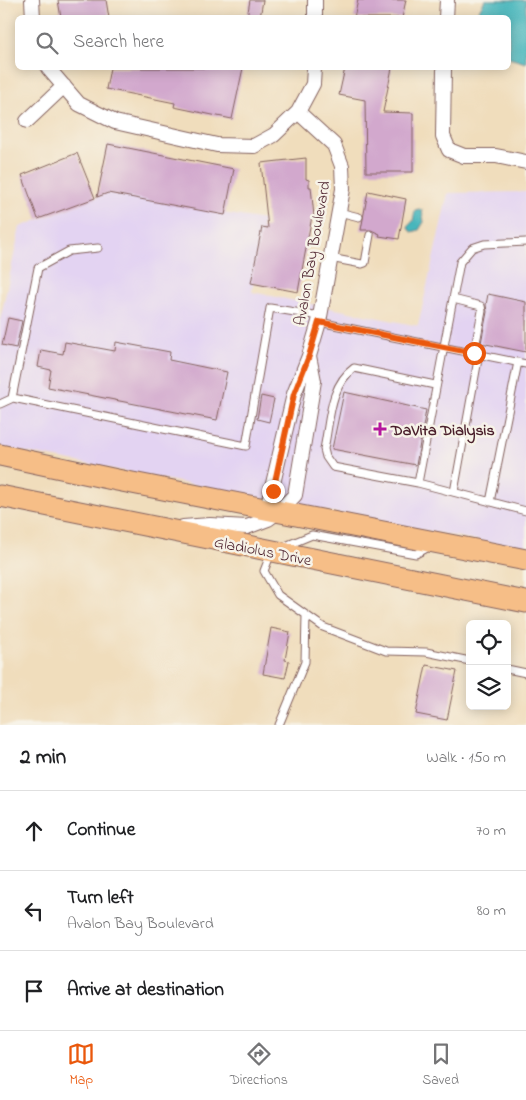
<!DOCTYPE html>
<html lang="en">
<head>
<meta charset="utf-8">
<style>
  body { margin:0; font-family:"Indie Flower",sans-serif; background:#f2f2f2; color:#202124 }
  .controls { position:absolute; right:15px; bottom:15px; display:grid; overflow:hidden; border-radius:8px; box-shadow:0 2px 12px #0003 }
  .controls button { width:45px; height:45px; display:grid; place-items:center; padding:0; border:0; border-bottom:1px solid #e0e0e0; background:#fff; color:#202124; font:25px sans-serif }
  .stop { position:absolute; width:15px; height:15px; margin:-11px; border:4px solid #ea580c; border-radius:50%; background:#fff }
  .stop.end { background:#ea580c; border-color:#fff; box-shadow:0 1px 5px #0008 }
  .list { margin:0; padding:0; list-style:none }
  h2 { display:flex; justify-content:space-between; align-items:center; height:65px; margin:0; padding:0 20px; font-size:21px }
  h2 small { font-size:16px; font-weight:400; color:#757577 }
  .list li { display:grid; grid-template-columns:32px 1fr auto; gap:15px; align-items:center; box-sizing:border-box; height:80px; padding:0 20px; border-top:1px solid #e0e0e0 }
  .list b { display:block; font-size:19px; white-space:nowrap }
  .list p { margin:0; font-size:16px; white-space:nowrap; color:#757577 }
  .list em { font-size:16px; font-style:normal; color:#757577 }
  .icon { flex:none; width:28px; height:28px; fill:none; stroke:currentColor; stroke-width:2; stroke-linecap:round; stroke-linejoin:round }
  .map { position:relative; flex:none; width:526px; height:725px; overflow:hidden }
  .search { position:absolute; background:#fff; box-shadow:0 2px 12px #0003; left:15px; right:15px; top:15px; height:55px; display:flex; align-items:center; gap:12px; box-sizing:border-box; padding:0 18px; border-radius:8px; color:#757577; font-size:19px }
  .sheet { height:305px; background:#fff }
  nav { display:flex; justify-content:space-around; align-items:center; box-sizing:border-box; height:70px; border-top:1px solid #e0e0e0; background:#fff; font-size:14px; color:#757577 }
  nav a { display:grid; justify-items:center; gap:2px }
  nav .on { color:#ea580c }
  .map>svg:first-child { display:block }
</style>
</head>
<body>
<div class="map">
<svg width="526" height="725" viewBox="0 0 526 725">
  <rect width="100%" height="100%" fill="#f7f3e8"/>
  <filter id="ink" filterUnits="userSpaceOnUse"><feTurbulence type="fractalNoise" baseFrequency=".02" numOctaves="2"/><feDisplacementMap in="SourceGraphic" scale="10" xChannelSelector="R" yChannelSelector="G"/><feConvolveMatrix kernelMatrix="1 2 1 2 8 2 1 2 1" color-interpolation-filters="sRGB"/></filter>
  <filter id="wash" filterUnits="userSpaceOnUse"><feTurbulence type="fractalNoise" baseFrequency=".0096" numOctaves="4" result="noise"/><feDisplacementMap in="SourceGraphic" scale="20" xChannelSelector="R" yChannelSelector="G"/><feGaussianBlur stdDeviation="1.12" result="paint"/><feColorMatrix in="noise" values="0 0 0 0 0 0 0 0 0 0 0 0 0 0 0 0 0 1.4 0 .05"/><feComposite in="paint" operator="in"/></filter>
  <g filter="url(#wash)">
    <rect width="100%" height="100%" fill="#f0ddbc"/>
    <!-- built -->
    <path fill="#e3d3f2" d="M526 192V550L0 447V321L20 227 108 193 263 220 252 292 418 326 448 193Z"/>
    <!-- water -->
    <path fill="#46b6bc" stroke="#486a74" d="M485 0H526V63L509 58 508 18 475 17Z
      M419 209 422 210 424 222 419 230 412 232 409 230 408 226 413 221 415 210Z"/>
    <g id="blocks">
      <!-- building -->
      <path fill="#d2a8cd" d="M58 0H106L109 18H61Z
        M250 0H263L260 18H247Z
        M358 0H406L402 18H354Z
        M110 68H243L232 119 174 107 175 103 106 89Z
        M345 68H392L383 112 413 113V172H366L365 100 339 95Z
        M108 144 234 169 225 215 108 193 97 197Z
        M77 153 95 198 38 219 22 175Z
        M306 158V179L309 180V187H311L314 216H312L298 292 251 283 262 227 268 228 261 163Z
        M368 191 406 199 399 239 379 236 380 234 371 230H361Z
        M488 294 526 302V352L481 343 487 312 486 305Z
        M8 318 22 321 16 348 2 345Z
        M65 342 115 351 116 342 170 352 169 360 227 372 217 420 48 387 51 370 38 367 41 350 63 354Z
        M344 392 426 410 416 465 332 449Z
        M261 396 274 399 269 422 257 419Z
        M271 628 290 632 285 660 289 661 285 678 263 674Z
        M426 665 457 671 447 720 416 714Z"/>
    </g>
  </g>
  <g filter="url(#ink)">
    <use href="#blocks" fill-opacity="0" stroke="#84625e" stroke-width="1"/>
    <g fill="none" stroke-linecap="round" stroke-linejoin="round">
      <defs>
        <path id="lane" d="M339 212 359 217
          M526 242 484 244 472 248 460 262 418 483 526 511
          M330 258 362 264 365 263 370 235
          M453 299 481 306 482 311 474 353
          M319 322 526 364
          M12 398 38 268 69 251 98 248
          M0 404 13 398 246 446 270 308 320 316
          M418 483 333 467 326 457 324 449C330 422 329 386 354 368L435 385
          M454 492 479 354
          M490 502 518 362
          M283 547 312 535 416 554 429 547
          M271 553 264 571 278 595 323 627 386 651 426 652 470 661
          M507 669 526 673
          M279 725 305 662 306 615"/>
        <path id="street" d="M32 0 33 18
          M315 18V0
          M446 18 447 0
          M48 68 79 104 115 122 217 145 254 146 274 135 298 112 313 84 314 68
          M444 68 443 136 449 150 464 156H496L526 162
          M27 121 64 86
          M267 509 294 394 309 356 319 322 343 189 342 166 334 145 298 112
          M183 527 210 525 247 527 268 519 279 511 295 495 314 381 309 356"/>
        <path id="primary" d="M0 455 117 480 526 560
          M0 496 526 602"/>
      </defs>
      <!-- lane casing -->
      <use href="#lane" stroke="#84625e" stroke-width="9"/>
      <!-- street casing -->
      <use href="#street" stroke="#84625e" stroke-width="16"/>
      <!-- primary casing -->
      <use href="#primary" stroke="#84625e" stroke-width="23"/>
      <!-- lane -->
      <use href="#lane" stroke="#fff" stroke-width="7"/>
      <!-- street -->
      <use href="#street" stroke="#fff" stroke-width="14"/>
      <!-- primary -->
      <use href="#primary" stroke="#f6be87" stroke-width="21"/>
    </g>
  </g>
  <g fill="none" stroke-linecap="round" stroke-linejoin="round" filter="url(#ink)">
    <!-- route -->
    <path stroke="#ea580c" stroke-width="6" d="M273 491 294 394 309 356 319 322 474 353"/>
  </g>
  <!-- markers -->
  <path fill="#b5179e" stroke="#f7f3e8" stroke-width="2" d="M377.5 421.5h5v5h5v5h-5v5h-5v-5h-5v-5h5z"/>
  <g text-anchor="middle" stroke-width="5" stroke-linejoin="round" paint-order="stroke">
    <!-- street labels -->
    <g font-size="16" fill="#4a1f2b" stroke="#f7f3e8">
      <text transform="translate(311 253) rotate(-80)" y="6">Avalon Bay Boulevard</text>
      <text transform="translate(263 550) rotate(11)" y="6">Gladiolus Drive</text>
    </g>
    <!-- poi labels -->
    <g font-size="16" font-weight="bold" fill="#4a1f2b" stroke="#f7f3e8" text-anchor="start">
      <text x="391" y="435">DaVita Dialysis</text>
    </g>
  </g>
</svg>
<div class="controls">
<button><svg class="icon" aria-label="locate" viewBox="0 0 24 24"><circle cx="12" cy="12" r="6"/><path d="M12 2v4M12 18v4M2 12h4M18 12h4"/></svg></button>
<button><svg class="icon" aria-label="layers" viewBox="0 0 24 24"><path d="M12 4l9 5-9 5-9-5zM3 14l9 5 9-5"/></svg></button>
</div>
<div class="stop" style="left:474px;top:353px"></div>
<div class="stop end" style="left:273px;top:491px"></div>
<div class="search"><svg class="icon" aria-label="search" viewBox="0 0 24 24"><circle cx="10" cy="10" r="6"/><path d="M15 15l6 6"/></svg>Search here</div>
</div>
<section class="sheet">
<h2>2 min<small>Walk · 150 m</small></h2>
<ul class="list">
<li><svg class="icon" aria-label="ahead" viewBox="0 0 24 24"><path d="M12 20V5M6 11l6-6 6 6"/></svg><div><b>Continue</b></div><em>70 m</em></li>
<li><svg class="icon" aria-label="left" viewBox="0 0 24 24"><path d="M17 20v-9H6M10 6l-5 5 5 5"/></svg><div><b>Turn left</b><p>Avalon Bay Boulevard</p></div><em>80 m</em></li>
<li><svg class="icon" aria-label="arrive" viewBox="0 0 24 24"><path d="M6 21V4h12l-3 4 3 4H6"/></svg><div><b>Arrive at destination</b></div></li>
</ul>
</section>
<nav>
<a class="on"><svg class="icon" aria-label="map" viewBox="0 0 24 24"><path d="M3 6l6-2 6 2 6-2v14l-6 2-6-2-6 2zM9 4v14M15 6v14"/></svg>Map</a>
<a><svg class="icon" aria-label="directions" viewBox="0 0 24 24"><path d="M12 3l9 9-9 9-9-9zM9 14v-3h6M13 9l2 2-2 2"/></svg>Directions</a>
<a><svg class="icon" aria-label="saved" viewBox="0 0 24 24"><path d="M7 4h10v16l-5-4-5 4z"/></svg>Saved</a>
</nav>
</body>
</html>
